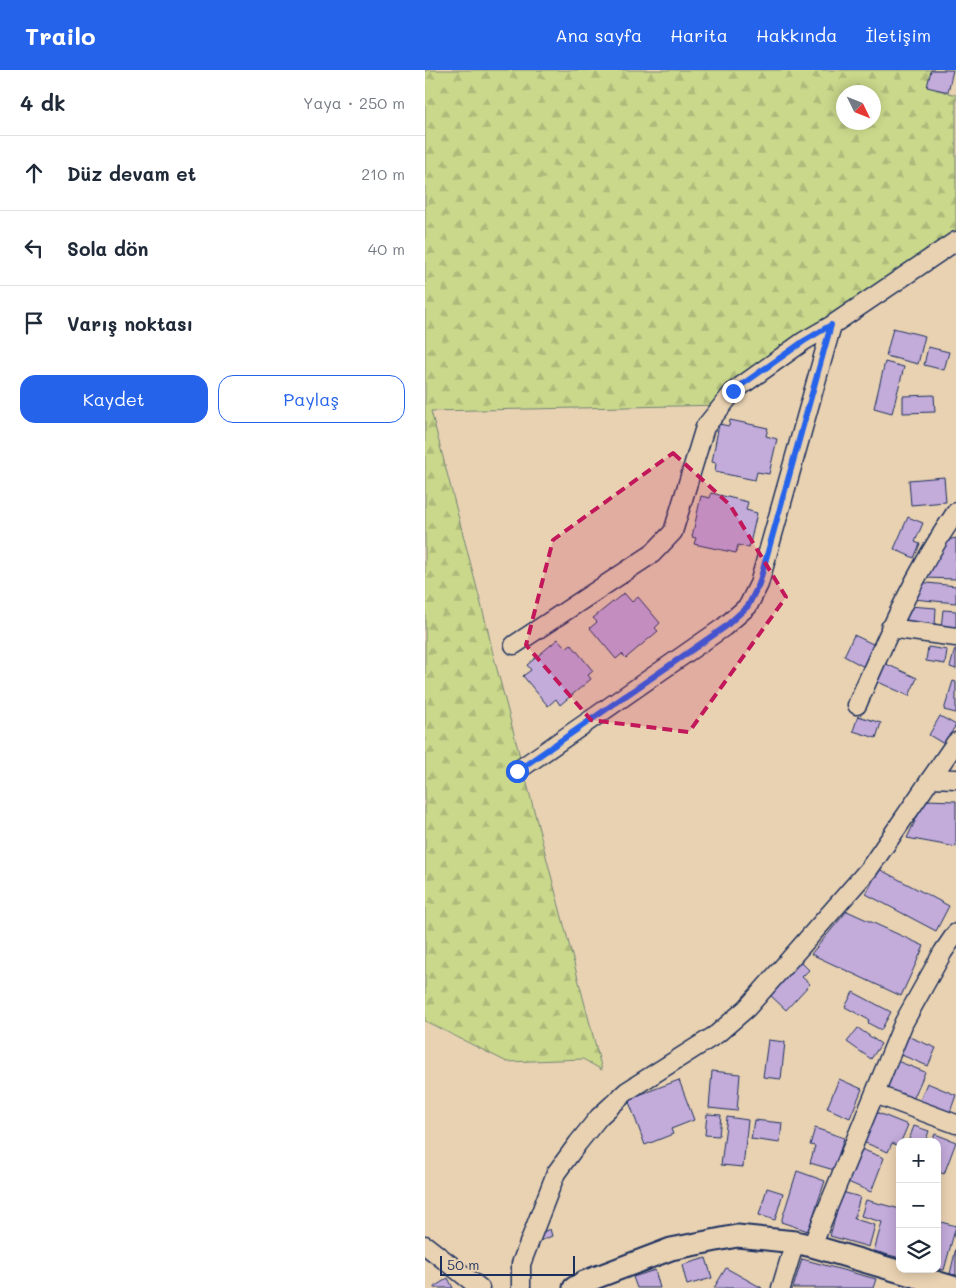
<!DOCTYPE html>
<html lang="tr">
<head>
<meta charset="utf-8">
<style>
  body { margin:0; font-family:Mali,sans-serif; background:#f6f6f7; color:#1f2937 }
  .controls { position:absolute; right:15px; bottom:15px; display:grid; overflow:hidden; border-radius:10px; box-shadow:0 2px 12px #0003 }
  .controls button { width:45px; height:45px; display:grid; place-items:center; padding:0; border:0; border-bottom:1px solid #e0e1e3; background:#fff; color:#1f2937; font:25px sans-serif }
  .compass { position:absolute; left:411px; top:15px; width:45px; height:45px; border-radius:50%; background:#fff; box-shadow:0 2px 12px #0003; rotate:133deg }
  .scale { position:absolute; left:15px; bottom:12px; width:135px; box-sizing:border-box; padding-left:5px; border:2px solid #1b2f5e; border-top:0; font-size:14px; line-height:18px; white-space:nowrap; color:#1b2f5e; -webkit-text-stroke:4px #e9d2b2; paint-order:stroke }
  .stop { position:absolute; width:15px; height:15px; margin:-11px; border:4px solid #2563eb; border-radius:50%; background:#fff }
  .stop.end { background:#2563eb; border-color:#fff; box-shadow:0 1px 5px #0008 }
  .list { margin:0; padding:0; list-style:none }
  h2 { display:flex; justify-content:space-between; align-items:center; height:65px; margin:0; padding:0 20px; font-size:21px }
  h2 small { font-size:16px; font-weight:400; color:#747a83 }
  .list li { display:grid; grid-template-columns:32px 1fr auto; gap:15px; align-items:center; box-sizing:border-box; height:75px; padding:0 20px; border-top:1px solid #e0e1e3 }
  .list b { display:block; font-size:19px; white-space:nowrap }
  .list em { font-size:16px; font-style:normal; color:#747a83 }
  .actions { display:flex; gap:10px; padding:15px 20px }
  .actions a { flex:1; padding:11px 0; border:1px solid #2563eb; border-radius:15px; text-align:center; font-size:18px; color:#2563eb }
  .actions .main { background:#2563eb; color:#fff }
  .icon { flex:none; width:28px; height:28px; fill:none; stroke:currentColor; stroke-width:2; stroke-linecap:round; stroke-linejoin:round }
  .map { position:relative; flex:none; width:531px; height:1218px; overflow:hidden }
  header { display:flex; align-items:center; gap:30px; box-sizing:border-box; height:70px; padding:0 25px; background:#2563eb; color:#fff }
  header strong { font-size:24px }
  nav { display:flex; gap:28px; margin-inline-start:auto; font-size:18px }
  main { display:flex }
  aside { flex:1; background:#fff }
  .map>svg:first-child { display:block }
</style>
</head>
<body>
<header>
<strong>Trailo</strong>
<nav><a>Ana sayfa</a><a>Harita</a><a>Hakkında</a><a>İletişim</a></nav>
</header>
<main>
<aside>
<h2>4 dk<small>Yaya · 250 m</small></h2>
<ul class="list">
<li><svg class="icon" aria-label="ahead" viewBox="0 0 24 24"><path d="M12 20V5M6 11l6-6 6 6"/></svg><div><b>Düz devam et</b></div><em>210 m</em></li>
<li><svg class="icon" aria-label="left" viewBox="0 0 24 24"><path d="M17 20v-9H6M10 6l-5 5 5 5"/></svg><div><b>Sola dön</b></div><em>40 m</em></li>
<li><svg class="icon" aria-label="arrive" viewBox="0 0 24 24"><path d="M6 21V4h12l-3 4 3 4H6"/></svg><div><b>Varış noktası</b></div></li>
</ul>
<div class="actions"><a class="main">Kaydet</a><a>Paylaş</a></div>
</aside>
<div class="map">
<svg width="531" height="1218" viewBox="0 0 531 1218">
  <defs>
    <pattern id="forest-firs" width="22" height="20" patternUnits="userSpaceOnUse" patternTransform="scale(1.25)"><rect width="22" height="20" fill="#cad88b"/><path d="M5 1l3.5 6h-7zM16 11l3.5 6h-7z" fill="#adba7a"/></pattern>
  </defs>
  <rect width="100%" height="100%" fill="#e9d2b2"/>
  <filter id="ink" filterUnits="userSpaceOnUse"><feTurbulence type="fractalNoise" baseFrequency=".02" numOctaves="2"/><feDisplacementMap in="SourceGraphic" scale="10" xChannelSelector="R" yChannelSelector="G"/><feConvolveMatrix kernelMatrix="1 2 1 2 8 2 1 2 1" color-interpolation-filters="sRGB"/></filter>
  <g filter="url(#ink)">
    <!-- forest -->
    <path fill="url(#forest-firs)" stroke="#728474" fill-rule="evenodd" d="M0 0H521L514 20 531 25V164L299 335 6 341 63 561 67 580 177 1000 158 989 82 992 0 951ZM418 22H448V52H418Z"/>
    <!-- building -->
    <path fill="#c3abda" stroke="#1b2f5e" d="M506 0H528L523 22 502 17Z
      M468 258 500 266 493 294 461 286Z
      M503 277 524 282 519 300 499 295Z
      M460 292 479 297 467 343 449 338Z
      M509 325 510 342 478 343V326Z
      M305 350 343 358 341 366 352 369 344 404 332 402 330 410 290 402 291 393 287 392 294 354 304 356Z
      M519 407 521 432 486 435 484 410Z
      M286 423 323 432 321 440 332 443 324 478 313 475 311 483 269 474 271 468 267 467 276 426 285 428Z
      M483 447 498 453 490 472 495 474 489 488 469 479Z
      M531 468V509L500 508 519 471Z
      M493 512 531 516V533L488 529Z
      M199 523 207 532 213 527 235 553 230 558 233 561 201 588 197 584 191 589 165 558 172 552 168 548Z
      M484 536 511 538 510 556 476 555Z
      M518 540 531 541V560L516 558Z
      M429 565 452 576 441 598 419 586Z
      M133 569 141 578 146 574 168 601 163 605 166 609 135 635 131 629 123 636 98 606 106 600 102 595Z
      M503 577 522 580 520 594 501 591Z
      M530 579H531V599L525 597Z
      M459 593 492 608 484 626 451 611Z
      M528 611 531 612V643L519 640Z
      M433 646 456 653 451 668 428 661Z
      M515 646 531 655 519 674 504 665Z
      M500 730 531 731V777L482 768Z
      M454 799 524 836 511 861 441 824Z
      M422 841 499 876 476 926 386 884Z
      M374 890 384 900 377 907 385 914 361 940 344 924Z
      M428 922 466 942 456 960 443 953 444 950 420 937Z
      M433 958 456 974 446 989 422 972Z
      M482 966 511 978 503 996 474 984Z
      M343 970 360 972 356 1009 338 1007Z
      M472 991 500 1002 487 1032 460 1021Z
      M287 1001 315 1004 312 1041 284 1038Z
      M414 1009 437 1019 425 1048 402 1038Z
      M254 1010 269 1050 246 1059 248 1064 220 1075 203 1029Z
      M502 1013 531 1025 523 1048 493 1035Z
      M451 1042 483 1055 474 1076 467 1073 463 1082 438 1072Z
      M282 1044 296 1045 294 1066 280 1065Z
      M302 1047 323 1050 318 1097 296 1095Z
      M329 1050 357 1053 355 1073 326 1069Z
      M489 1056 504 1061 500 1072H483Z
      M390 1058 419 1068 409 1100 385 1093 390 1076 385 1075Z
      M510 1064 531 1072 519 1104 512 1101V1072H507Z
      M436 1079 459 1088 446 1122 423 1112Z
      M372 1101 400 1111 383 1161 356 1152Z
      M342 1118 358 1123 350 1150 334 1145Z
      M417 1122 435 1127 429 1149 450 1155 444 1177 405 1166Z
      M441 1130 475 1139V1188L449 1181 457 1152 436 1146Z
      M512 1151 531 1156 519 1200 512 1199Z
      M125 1159 127 1166 111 1173 108 1166Z
      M531 1178V1205L525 1204Z
      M281 1188 287 1208 262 1215 257 1195Z
      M377 1189 451 1209 448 1218H368Z
      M301 1198 337 1218H289Z
      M230 1200 235 1218H212L208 1207Z
      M23 1208 28 1218H9V1217Z"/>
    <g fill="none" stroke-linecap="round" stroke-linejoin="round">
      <defs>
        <path id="minor" d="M465 558 531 567
          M89 575 227 484 248 462 280 357 309 321 379 271 407 255 531 171
          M432 635C461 568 490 502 531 442
          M92 701 299 557 323 536 334 514 407 255
          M506 708 531 709
          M450 1024 531 1054
          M0 1175 55 1218
          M387 1176 479 952 518 882 531 863
          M96 1218V1194L131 1103 153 1073 174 1047 202 1021 292 964 322 938 444 799 531 672
          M356 1218 370 1172"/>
        <path id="tertiary" d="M149 1218 159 1212 246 1179 312 1166 370 1172 387 1176 531 1218"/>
      </defs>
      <!-- minor casing -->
      <use href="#minor" stroke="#1b2f5e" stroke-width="21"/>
      <!-- tertiary casing -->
      <use href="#tertiary" stroke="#1b2f5e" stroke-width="25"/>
      <!-- minor -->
      <use href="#minor" stroke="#e9d2b2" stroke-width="18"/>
      <!-- tertiary -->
      <use href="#tertiary" stroke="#e9d2b2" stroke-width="21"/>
    </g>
  </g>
  <g fill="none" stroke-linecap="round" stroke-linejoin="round" filter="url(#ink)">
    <!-- route -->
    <path stroke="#2563eb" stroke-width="6" d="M92 701 300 557 323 536 334 514 406 255 379 271 308 321"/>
  </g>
  <!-- marked area -->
  <path fill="#c2185b" fill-opacity="0.2" stroke="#c2185b" stroke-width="4" stroke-dasharray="10 6" stroke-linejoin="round" d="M248 383 305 435 361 527 264 662 166 650 101 575 128 470Z"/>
</svg>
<div class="controls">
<button>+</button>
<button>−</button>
<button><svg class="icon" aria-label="layers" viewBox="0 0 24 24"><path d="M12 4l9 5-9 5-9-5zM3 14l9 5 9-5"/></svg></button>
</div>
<svg class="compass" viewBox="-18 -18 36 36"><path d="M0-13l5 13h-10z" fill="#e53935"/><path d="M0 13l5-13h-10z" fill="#747a83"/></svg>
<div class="scale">50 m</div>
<div class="stop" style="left:92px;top:701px"></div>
<div class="stop end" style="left:308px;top:321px"></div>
</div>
</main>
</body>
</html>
